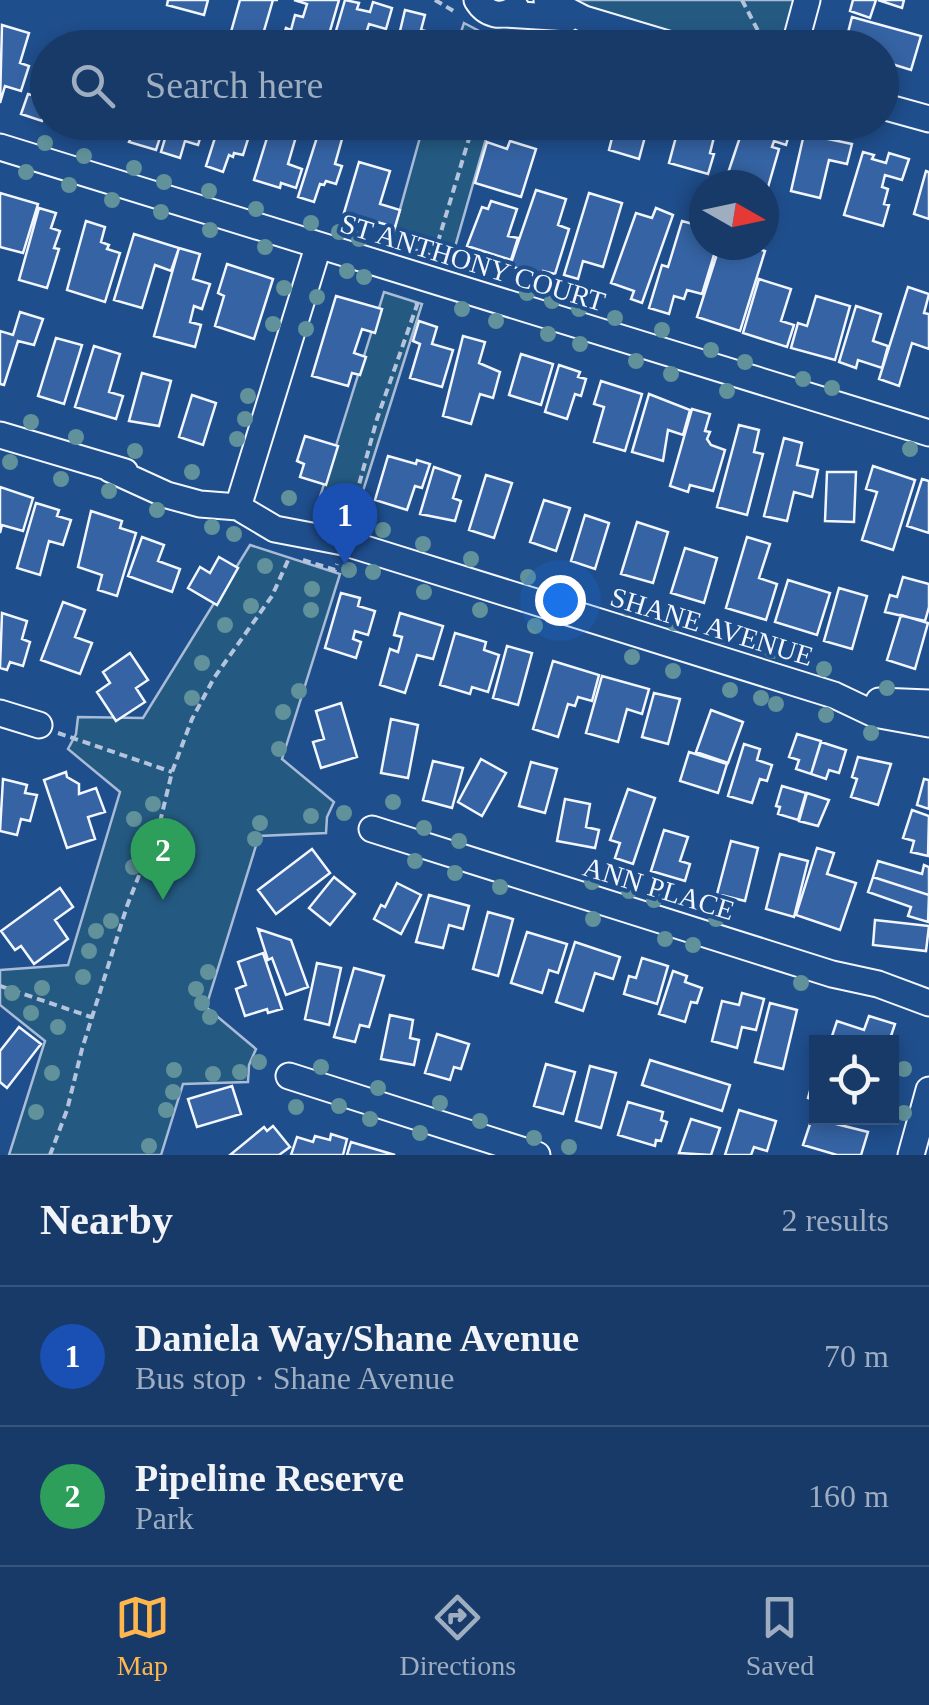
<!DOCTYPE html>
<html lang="en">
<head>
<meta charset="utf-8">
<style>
  body { margin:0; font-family:Georgia,serif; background:#244571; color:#f1f3f6 }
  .controls { position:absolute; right:30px; bottom:30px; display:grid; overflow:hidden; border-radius:0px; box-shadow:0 5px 15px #0003 }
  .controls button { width:90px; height:90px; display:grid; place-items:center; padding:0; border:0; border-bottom:2px solid #36547d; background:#173a69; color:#f1f3f6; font:50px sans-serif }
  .compass { position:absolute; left:689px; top:170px; width:90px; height:90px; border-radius:50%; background:#173a69; box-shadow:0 5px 15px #0003; rotate:99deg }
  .you { position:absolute; left:560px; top:600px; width:35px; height:35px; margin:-25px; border:8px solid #fff; border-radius:50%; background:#1a73e8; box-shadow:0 0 0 15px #1a73e833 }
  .badge { display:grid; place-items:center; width:65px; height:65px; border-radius:50%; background:#ffb74d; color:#fff; font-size:32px; font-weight:700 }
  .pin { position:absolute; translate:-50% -82px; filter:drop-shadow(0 2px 5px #0008) }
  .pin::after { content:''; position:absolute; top:52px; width:35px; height:30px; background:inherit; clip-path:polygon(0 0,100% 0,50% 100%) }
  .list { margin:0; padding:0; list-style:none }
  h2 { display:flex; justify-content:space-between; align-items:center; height:130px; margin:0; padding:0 40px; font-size:42px }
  h2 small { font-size:32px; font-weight:400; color:#9eadc0 }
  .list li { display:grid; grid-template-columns:65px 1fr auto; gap:30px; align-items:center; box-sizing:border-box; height:140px; padding:0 40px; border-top:2px solid #36547d }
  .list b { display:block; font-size:38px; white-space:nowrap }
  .list p { margin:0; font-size:32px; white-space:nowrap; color:#9eadc0 }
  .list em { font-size:32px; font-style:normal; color:#9eadc0 }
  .icon { flex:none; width:55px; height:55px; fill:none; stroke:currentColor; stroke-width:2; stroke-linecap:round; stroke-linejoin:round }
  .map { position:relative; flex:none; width:929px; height:1155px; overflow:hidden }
  .search { position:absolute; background:#173a69; box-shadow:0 5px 15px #0003; left:30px; right:30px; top:30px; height:110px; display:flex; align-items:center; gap:25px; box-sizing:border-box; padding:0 35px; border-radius:55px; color:#9eadc0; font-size:38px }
  .sheet { height:410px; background:#173a69 }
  nav { display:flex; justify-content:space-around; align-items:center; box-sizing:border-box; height:140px; border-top:2px solid #36547d; background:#173a69; font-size:28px; color:#9eadc0 }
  nav a { display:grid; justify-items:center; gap:5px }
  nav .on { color:#ffb74d }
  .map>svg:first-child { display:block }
</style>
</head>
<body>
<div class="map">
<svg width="929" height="1155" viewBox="0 0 929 1155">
  <rect width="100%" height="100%" fill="#1f4e8c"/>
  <!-- green -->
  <path fill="#245a82" stroke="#a8bbd7" stroke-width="2.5" d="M560 0H797L780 48 719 47Z
    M464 23 489 36 509 37 505 47H456Z
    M424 123H481L489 128 451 261 391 242Z
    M384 292 422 304 357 510 319 500Z
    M250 545 340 574 282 759 334 802 327 817 326 833 259 836 206 1007 256 1049 249 1065 248 1082 183 1084 161 1155H9L45 1041 0 1005V970L68 965 120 792 68 749 76 734 78 717 143 718Z"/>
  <!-- building -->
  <path fill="#3563a3" stroke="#f2f6ff" stroke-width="2.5" d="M168 0H208L204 15 167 5Z
    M240 0H278H273L259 48 227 46Z
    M294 0H339L325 48H280L286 28 291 30 295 15 303 17 307 4Z
    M345 0 359 3 357 9 370 12 373 2 392 8 386 29 369 24 365 37 372 39 370 48H331Z
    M853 0H876L870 18 850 11Z
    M878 0H904L902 8Z
    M405 10 425 15 421 30 437 34 433 48H402L406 32 400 31Z
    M852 17 921 36 911 70 882 61V48H844Z
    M2 25 29 33 20 63 29 66 21 91 5 86 0 103Z
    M48 70V109L42 121 21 114 28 94 39 97Z
    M73 122H94L90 136 70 130Z
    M119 122H165L156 150 129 142 132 135 117 130Z
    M170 122H205L198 145 185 141 180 158 161 152Z
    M220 122H247L242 137 248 139 243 155 234 153 233 157 229 155 223 172 206 166Z
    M272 122 300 123 288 164 302 169 296 188 281 183 280 188 254 180Z
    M490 122H524L522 132Z
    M552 122H593L589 134Z
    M616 122H649L639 159 609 150Z
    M680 122H732L730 129 710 124 707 135 714 137 710 153 714 154 708 174 669 163Z
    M745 122 792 124 786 145 774 141 772 147 779 149 764 201V185H724Z
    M319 131 342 139 335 164 342 166 336 184 326 181 324 185 320 184 314 202 298 197Z
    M804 134 852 144 847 164 829 160 820 198 791 191Z
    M510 141 536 149 521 197 475 183 487 142 507 149Z
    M863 152 874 155 872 159 886 163 889 153 909 159 902 180 885 175 882 187 888 189 884 204 889 205 883 226 844 215Z
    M359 162 390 171 380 204 400 210 395 227 344 213Z
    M926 171 929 172V219L914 214Z
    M536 190 566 199 558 225 569 229 555 274 543 271 542 276 510 266Z
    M0 193 38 204 23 253 0 247Z
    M589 193 622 203 603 267 583 261 578 279 564 275Z
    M491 201 517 209 508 236 518 238 511 260 467 246 482 207 488 209Z
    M39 208 56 213 51 228 60 231 54 248 59 249 47 288 19 280Z
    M656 208 673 215 642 303 631 299 634 291 611 283 636 213 652 218Z
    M86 221 105 227 101 242 109 245 107 249 120 253 105 302 67 290Z
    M682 221 704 227V245H717L702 294 687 290 684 299 674 296 669 314 649 308 662 265 668 267Z
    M134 234 179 248 171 271 155 265 142 308 114 300Z
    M731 245H745L765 251 740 331 697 317 717 254 727 257Z
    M179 248 200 254 193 279 210 284 202 309 194 306 190 322 201 325 195 347 154 336Z
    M227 264 273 279 254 339 215 326 224 296 218 293Z
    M759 279 791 289 781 321 794 325 787 347 743 333Z
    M908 287 929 294 924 313 929 314V349L912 343 899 386 879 379Z
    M336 296 382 309 375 333 362 329 354 353 366 357 360 375 352 373 348 386 312 376Z
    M816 296 850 306 835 360 791 348 798 323 807 326Z
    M856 306 881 314 873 341 888 346 882 368 858 360 856 368 839 362Z
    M20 312 43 319 34 345 18 341 4 385 0 384V331L13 335Z
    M419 321 437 327 432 344 453 350 442 387 410 378 420 344 413 341Z
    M463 336 485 342 479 363 500 372 493 398 480 394 471 424 443 416Z
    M56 338 82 345 64 404 38 396Z
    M94 346 120 354 109 392 123 396 116 419 75 407Z
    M521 354 553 364 541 405 509 395Z
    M559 365 580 372 578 377 586 379 581 396 575 394 567 419 545 412Z
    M142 373 171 381 159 426 129 421Z
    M601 381 642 394 625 451 594 442 604 407 594 404Z
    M649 394 690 410 683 435 668 430 663 461 632 452Z
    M192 395 216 403 203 445 179 437Z
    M692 409 710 414 705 431 710 432 707 439 711 445 725 450 713 491 690 485 688 492 670 486Z
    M739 425 759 430 754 452 763 454 747 515 717 507Z
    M305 436 338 446 326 485 300 477 304 464 297 461Z
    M784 438 802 443 797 465 818 470 812 497 794 492 787 521 764 516Z
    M388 456 416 464 417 460 430 464 422 488 415 486 407 510 375 500Z
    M873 466 915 480 893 550 862 540 877 492 866 489Z
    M434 467 460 476 453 498 461 501 455 521 420 514Z
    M827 472H856L854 522 825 521Z
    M486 475 512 483 494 538 469 530Z
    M922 479 929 481V533L907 526Z
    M0 487 33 498 23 531 2 525 0 533Z
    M544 500 570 508 556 551 530 542Z
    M36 503 59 510 57 516 71 520 63 545 49 541 40 575 17 568Z
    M91 511 122 521 120 528 136 533 117 596 98 590 102 575 78 567Z
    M585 515 609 523 595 569 571 561Z
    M637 522 668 532 653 583 621 574Z
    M142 537 164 545 158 561 180 569 172 592 128 576Z
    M747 537 770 544 759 578 777 584 766 620 726 608Z
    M685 548 717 558 704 603 671 593Z
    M219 557 238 568 217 605 188 588 200 567 210 573Z
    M903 577 929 584V607L925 621 885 612 890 595 897 597Z
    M788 580 830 593 817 635 775 622Z
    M839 588 867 596 852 649 824 641Z
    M341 593 360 598 358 606 375 611 368 635 355 631 353 639 361 642 356 658 325 648Z
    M63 602 85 610 75 637 92 643 80 674 41 660Z
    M2 613 27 621 22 639 30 642 23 666 10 662 7 670 0 668Z
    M400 613 443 626 433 659 417 655 405 693 380 685 390 649 398 652 402 637 394 635Z
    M901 615 928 623 915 669 887 660Z
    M455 633 486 642 484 650 499 655 488 692 472 687 470 694 440 685Z
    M507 646 532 653 518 705 493 698Z
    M130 653 148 680 136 688 145 702 116 721 97 692 110 683 103 672Z
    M553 661 599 675 592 701 578 697 575 706 568 704 558 737 533 729Z
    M602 676 649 689 642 714 627 709 618 742 586 733Z
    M654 693 680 699 668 744 642 737Z
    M341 703 357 757 321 768 313 742 324 739 316 711Z
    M711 710 743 722 728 763 696 752Z
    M391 719 418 725 408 778 381 773Z
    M797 734 821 741 811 774 796 769 799 760 789 757Z
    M821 742 846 750 839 773 829 770 826 779 811 774Z
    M744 744 760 749 757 760 772 765 767 781 760 779 752 803 728 796Z
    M689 752 727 764 718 793 680 781Z
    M858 757 891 764 878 805 851 797 857 779 852 777Z
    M481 759 506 773 482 816 458 802Z
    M433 761 463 768 452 808 423 800Z
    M531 762 557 769 545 813 519 806Z
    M66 772 67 777 79 784V794L96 788 105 812 88 817 95 839 67 848 44 780Z
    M3 779 27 785 25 793 37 795 30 821 21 819 17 835 0 831Z
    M924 779 929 780V809L917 805Z
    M782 786 806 793 798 820 778 814 780 807 776 806Z
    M628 789 655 798 633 864 615 858 620 843 610 840Z
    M807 793 829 800 818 826 799 821Z
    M565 799 590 804 586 827 599 830 595 848 557 841Z
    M912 810 929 816 928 856 911 852 914 841 903 838Z
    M664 830 688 837 680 861 690 864 685 881 651 871Z
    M731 841 758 848 745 901 717 894Z
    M817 848 834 853 827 874 856 883 840 930 796 915Z
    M312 849 330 873 276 914 258 890Z
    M780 854 808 861 794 917 766 909Z
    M878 861 922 874 924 865 929 867V895L873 877Z
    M334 877 355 894 330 925 309 908Z
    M873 877 929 895 928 922 908 916 911 907 868 892Z
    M397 883 421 895 401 934 374 919 381 905 385 907Z
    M60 888 73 907 55 920 68 939 34 964 21 946 15 950 1 931Z
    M429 895 469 906 463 929 449 925 443 948 416 942Z
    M488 912 513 919 498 976 473 969Z
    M875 920 929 926 926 951 873 945Z
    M258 929 291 940 308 987 286 995 272 958 268 960Z
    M527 932 567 944 558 973 549 970 542 993 511 983Z
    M575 942 620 957 613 979 595 973 583 1011 556 1002Z
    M263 953 282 1009 268 1013 267 1009 245 1016 236 989 246 985 238 962Z
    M642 958 668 966 657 1004 624 994 629 976 636 978Z
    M317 963 341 968 329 1025 305 1019Z
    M354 968 384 976 369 1027 360 1025 355 1042 334 1037Z
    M673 971 687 976 685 982 702 988 697 1003 691 1002 685 1022 659 1014Z
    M742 993 764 999 756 1030 742 1027 737 1048 712 1041 722 1001 739 1005Z
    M770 1003 797 1010 783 1069 755 1062Z
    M390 1015 413 1020 410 1038 419 1040 414 1065 381 1059Z
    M869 1016 895 1024 889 1042H830L837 1021 864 1030Z
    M19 1027 41 1044 7 1088 0 1082V1051Z
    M437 1034 469 1044 461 1069 454 1067 450 1080 425 1073Z
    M650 1060 730 1085 722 1111 642 1085Z
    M546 1064 575 1072 563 1114 534 1106Z
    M590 1066 616 1073 601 1128 576 1121Z
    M816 1070V1101L808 1098Z
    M232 1086 241 1114 197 1127 188 1099Z
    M628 1102 663 1112 661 1120 667 1122 661 1141 656 1140 655 1146 618 1135Z
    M739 1110 776 1121 767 1151 754 1147 751 1155H725Z
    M812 1118 868 1132 861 1155H837L803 1145Z
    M691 1119 720 1128 711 1155 679 1153Z
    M273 1126 290 1147 279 1155H230L264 1127 267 1131Z
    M331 1134 347 1139 343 1155H291L297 1137 313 1142 315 1136 330 1140Z
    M351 1142 395 1155H347Z"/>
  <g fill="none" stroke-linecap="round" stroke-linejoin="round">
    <defs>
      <path id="minor" d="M477 0C486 15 502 19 516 8
        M547 0 584 19 681 48
        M505 14 569 18
        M794 48 807 0
        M882 106 929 119
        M0 147 929 433
        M0 435 125 472
        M110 469 167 495 200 504 238 507 275 529 343 542 834 695 874 714 929 724
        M238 507 318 247
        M879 701 929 703
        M0 713 39 725
        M372 829 832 974 878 984 929 1003
        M289 1076 537 1155
        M911 1155 929 1090"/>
    </defs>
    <!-- minor casing -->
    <use href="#minor" stroke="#f2f6ff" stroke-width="29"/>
    <!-- path -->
    <path stroke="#b3c4dc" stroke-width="4" stroke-dasharray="8 5" stroke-linecap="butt" d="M435 0 457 13
      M742 0 767 48
      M434 255 474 122
      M349 521 377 419 417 305 416 301
      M303 560 335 570 337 564
      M58 733 172 772
      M0 986 91 1017
      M50 1155 67 1110 82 1049 127 906 160 822 172 772 192 719 214 678 272 596 290 556"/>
    <!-- minor -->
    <use href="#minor" stroke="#1f4e8c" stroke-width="25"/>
  </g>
  <!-- trees -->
  <g fill="#61919a">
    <circle cx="45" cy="143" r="8"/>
    <circle cx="84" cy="156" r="8"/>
    <circle cx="134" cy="168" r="8"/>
    <circle cx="26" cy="172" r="8"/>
    <circle cx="164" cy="182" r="8"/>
    <circle cx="69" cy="185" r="8"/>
    <circle cx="209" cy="191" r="8"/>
    <circle cx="112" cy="200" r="8"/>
    <circle cx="256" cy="209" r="8"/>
    <circle cx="161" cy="212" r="8"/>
    <circle cx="311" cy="223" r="8"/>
    <circle cx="210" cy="230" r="8"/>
    <circle cx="339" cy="232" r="8"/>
    <circle cx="359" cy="239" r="8"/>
    <circle cx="265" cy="247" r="8"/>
    <circle cx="347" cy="271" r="8"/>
    <circle cx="364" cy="277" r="8"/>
    <circle cx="284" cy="288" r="8"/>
    <circle cx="527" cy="293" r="8"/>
    <circle cx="317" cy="297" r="8"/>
    <circle cx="552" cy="301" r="8"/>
    <circle cx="462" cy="309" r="8"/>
    <circle cx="579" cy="309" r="8"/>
    <circle cx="615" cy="318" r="8"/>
    <circle cx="496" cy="321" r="8"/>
    <circle cx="273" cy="324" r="8"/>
    <circle cx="306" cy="329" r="8"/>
    <circle cx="662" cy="330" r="8"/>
    <circle cx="548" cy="334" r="8"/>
    <circle cx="580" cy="344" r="8"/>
    <circle cx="711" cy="350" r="8"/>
    <circle cx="636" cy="361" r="8"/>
    <circle cx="745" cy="362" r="8"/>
    <circle cx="671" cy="374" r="8"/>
    <circle cx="803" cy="379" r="8"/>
    <circle cx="832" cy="388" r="8"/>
    <circle cx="727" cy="391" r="8"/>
    <circle cx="248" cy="396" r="8"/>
    <circle cx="245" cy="419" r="8"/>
    <circle cx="31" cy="422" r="8"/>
    <circle cx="76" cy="437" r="8"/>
    <circle cx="237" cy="439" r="8"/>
    <circle cx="910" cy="449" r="8"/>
    <circle cx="135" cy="451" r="8"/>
    <circle cx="10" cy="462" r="8"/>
    <circle cx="192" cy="472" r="8"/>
    <circle cx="61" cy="479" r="8"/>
    <circle cx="109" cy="491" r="8"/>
    <circle cx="289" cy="498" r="8"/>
    <circle cx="157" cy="510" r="8"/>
    <circle cx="212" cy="527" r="8"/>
    <circle cx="383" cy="530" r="8"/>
    <circle cx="234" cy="534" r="8"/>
    <circle cx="423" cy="544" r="8"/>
    <circle cx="471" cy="559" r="8"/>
    <circle cx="265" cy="566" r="8"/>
    <circle cx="349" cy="570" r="8"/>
    <circle cx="373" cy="572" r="8"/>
    <circle cx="528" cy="577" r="8"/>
    <circle cx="312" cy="589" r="8"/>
    <circle cx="424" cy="592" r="8"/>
    <circle cx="251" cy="606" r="8"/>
    <circle cx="628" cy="608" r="8"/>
    <circle cx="311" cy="610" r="8"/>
    <circle cx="480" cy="610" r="8"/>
    <circle cx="674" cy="623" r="8"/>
    <circle cx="225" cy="625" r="8"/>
    <circle cx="535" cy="626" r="8"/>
    <circle cx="722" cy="636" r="8"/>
    <circle cx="772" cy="651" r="8"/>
    <circle cx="632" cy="657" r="8"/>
    <circle cx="202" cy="663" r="8"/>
    <circle cx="824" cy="669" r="8"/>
    <circle cx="673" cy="671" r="8"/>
    <circle cx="887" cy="688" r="8"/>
    <circle cx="730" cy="690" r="8"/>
    <circle cx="299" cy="691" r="8"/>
    <circle cx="192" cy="698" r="8"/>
    <circle cx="761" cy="698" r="8"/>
    <circle cx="776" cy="704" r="8"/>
    <circle cx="283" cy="712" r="8"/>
    <circle cx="826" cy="715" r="8"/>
    <circle cx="871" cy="733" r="8"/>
    <circle cx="279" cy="749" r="8"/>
    <circle cx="393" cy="802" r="8"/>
    <circle cx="153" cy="804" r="8"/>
    <circle cx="344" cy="813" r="8"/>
    <circle cx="311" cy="816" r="8"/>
    <circle cx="134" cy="819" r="8"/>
    <circle cx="260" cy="823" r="8"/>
    <circle cx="424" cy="828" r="8"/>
    <circle cx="255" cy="839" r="8"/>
    <circle cx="459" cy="841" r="8"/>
    <circle cx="415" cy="861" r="8"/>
    <circle cx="133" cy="867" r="8"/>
    <circle cx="455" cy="873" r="8"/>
    <circle cx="592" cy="882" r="8"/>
    <circle cx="500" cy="887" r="8"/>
    <circle cx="629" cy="891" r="8"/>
    <circle cx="654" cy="900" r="8"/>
    <circle cx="593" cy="919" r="8"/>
    <circle cx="716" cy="919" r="8"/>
    <circle cx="111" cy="921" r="8"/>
    <circle cx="96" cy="931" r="8"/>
    <circle cx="665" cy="939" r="8"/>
    <circle cx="693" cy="945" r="8"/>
    <circle cx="89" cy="951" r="8"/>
    <circle cx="208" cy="972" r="8"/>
    <circle cx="83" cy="977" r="8"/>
    <circle cx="801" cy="983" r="8"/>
    <circle cx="42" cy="988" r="8"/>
    <circle cx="196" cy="989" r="8"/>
    <circle cx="12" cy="993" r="8"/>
    <circle cx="202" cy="1003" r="8"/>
    <circle cx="31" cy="1013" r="8"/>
    <circle cx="210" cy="1017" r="8"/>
    <circle cx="58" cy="1027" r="8"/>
    <circle cx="259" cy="1062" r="8"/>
    <circle cx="321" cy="1067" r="8"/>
    <circle cx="904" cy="1069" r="8"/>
    <circle cx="174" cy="1070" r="8"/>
    <circle cx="240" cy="1072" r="8"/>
    <circle cx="52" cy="1073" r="8"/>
    <circle cx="213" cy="1074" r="8"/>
    <circle cx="378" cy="1088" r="8"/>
    <circle cx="173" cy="1092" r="8"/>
    <circle cx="440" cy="1103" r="8"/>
    <circle cx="339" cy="1106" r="8"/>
    <circle cx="296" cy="1107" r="8"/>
    <circle cx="166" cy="1110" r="8"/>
    <circle cx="36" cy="1112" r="8"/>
    <circle cx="904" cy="1113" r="8"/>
    <circle cx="370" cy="1119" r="8"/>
    <circle cx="480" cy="1121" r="8"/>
    <circle cx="420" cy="1133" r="8"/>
    <circle cx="534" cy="1138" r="8"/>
    <circle cx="149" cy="1146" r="8"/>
    <circle cx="569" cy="1147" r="8"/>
  </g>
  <g text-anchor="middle" stroke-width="8" stroke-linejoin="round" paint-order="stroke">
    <!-- street labels -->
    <g font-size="28" fill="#f2f6ff" stroke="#1f4e8c">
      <text transform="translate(473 262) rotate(17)" y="10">ST ANTHONY COURT</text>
      <text transform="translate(712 626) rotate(17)" y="10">SHANE AVENUE</text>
      <text transform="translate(659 888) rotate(17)" y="10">ANN PLACE</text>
    </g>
  </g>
</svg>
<div class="controls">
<button><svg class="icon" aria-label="locate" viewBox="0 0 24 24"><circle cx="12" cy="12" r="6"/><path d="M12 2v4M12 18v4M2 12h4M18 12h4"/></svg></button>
</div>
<svg class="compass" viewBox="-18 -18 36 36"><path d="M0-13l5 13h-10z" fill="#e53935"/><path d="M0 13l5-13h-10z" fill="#9eadc0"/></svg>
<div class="you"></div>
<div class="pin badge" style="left:345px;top:565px;background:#1a4fb4">1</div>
<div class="pin badge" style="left:163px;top:900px;background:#2e9e5b">2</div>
<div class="search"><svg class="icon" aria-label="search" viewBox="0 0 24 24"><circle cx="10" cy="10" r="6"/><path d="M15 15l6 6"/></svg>Search here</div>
</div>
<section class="sheet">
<h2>Nearby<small>2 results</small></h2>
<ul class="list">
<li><span class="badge" style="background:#1a4fb4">1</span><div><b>Daniela Way/Shane Avenue</b><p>Bus stop · Shane Avenue</p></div><em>70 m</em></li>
<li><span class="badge" style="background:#2e9e5b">2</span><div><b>Pipeline Reserve</b><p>Park</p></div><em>160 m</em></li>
</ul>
</section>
<nav>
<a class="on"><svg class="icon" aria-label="map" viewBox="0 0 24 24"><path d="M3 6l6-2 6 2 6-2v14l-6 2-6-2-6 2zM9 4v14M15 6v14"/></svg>Map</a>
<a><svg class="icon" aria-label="directions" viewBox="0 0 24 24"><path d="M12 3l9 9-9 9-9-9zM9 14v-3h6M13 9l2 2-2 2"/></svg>Directions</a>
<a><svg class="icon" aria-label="saved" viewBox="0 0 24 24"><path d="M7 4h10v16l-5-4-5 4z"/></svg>Saved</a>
</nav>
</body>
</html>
